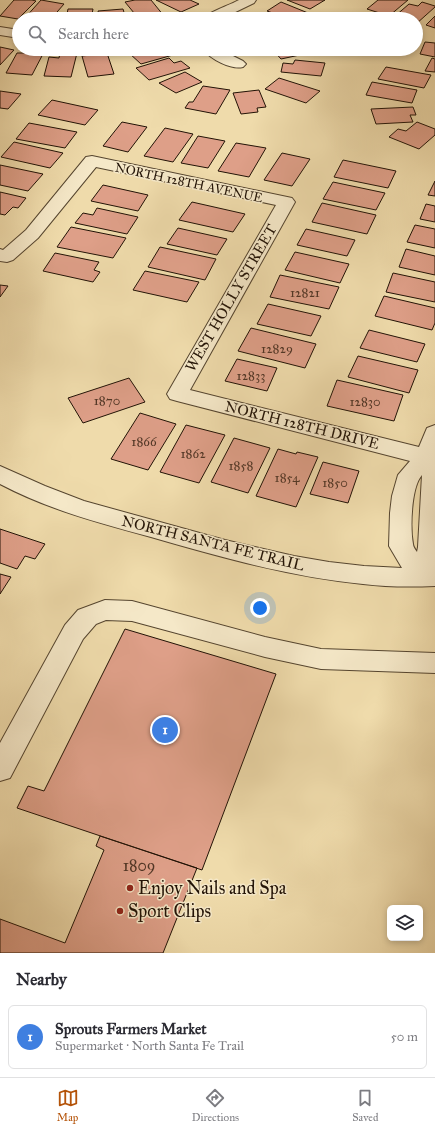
<!DOCTYPE html>
<html lang="en">
<head>
<meta charset="utf-8">
<style>
  body { margin:0; font-family:"IM FELL Great Primer",serif; background:#f2f2f3; color:#2b2b33 }
  .controls { position:absolute; right:12px; bottom:12px; display:grid; overflow:hidden; border-radius:6px; box-shadow:0 2px 6px #0003 }
  .controls button { width:36px; height:36px; display:grid; place-items:center; padding:0; border:0; border-bottom:1px solid #e1e1e2; background:#fff; color:#2b2b33; font:20px sans-serif }
  .you { position:absolute; left:260px; top:608px; width:14px; height:14px; margin:-10px; border:3px solid #fff; border-radius:50%; background:#1a73e8; box-shadow:0 0 0 6px #1a73e833 }
  .badge { display:grid; place-items:center; width:26px; height:26px; border-radius:50%; background:#b45309; color:#fff; font-size:13px; font-weight:700 }
  .pin { position:absolute; translate:-50% -50%; border:2px solid #fff; box-shadow:0 1px 4px #0006 }
  .list { margin:0; padding:0; list-style:none }
  h2 { display:flex; justify-content:space-between; align-items:center; height:52px; margin:0; padding:0 16px; font-size:17px }
  h2 small { font-size:13px; font-weight:400; color:#7c7c81 }
  .list li { display:grid; grid-template-columns:26px 1fr auto; gap:12px; align-items:center; box-sizing:border-box; height:64px; margin:0 8px 8px; padding:0 8px; border:1px solid #e1e1e2; border-radius:6px }
  .list b { display:block; font-size:15px; white-space:nowrap }
  .list p { margin:0; font-size:13px; white-space:nowrap; color:#7c7c81 }
  .list em { font-size:13px; font-style:normal; color:#7c7c81 }
  .icon { flex:none; width:22px; height:22px; fill:none; stroke:currentColor; stroke-width:2; stroke-linecap:round; stroke-linejoin:round }
  .map { position:relative; flex:none; width:435px; height:953px; overflow:hidden }
  .search { position:absolute; background:#fff; box-shadow:0 2px 6px #0003; left:12px; right:12px; top:12px; height:44px; display:flex; align-items:center; gap:10px; box-sizing:border-box; padding:0 14px; border-radius:22px; color:#7c7c81; font-size:15px }
  .sheet { height:124px; background:#fff }
  nav { display:flex; justify-content:space-around; align-items:center; box-sizing:border-box; height:56px; border-top:1px solid #e1e1e2; background:#fff; font-size:11px; color:#7c7c81 }
  nav a { display:grid; justify-items:center; gap:2px }
  nav .on { color:#b45309 }
  .map>svg:first-child { display:block }
</style>
</head>
<body>
<div class="map">
<svg width="435" height="953" viewBox="0 0 435 953">
  <rect width="100%" height="100%" fill="#efdbab"/>
  <filter id="stains"><feTurbulence type="fractalNoise" baseFrequency=".005" numOctaves="4"/><feColorMatrix values="0 0 0 0 .2 0 0 0 0 .09 0 0 0 0 .02 0 0 0 .5 -.17"/></filter>
  <radialGradient id="worn" r=".72"><stop offset=".6" stop-color="#630" stop-opacity="0"/><stop offset="1" stop-color="#630" stop-opacity=".3"/></radialGradient>
  <!-- building -->
  <path fill="#de9f88" stroke="#221306" d="M14 0H32L36 1 18 19 0 16Z
    M41 0 64 4 51 19H24Z
    M135 0H151L164 16 150 19H139L125 2Z
    M156 0H190L199 4 181 12Z
    M287 0H325L310 9Z
    M378 0H408L389 16 367 9Z
    M281 2 313 15 306 19H290L267 11Z
    M422 2 435 6V7L416 24V19H400L394 17 409 4 418 6Z
    M68 9H93L91 19H66Z
    M123 9 126 19H100L98 11Z
    M435 16V28L426 25Z
    M425 42 435 43V57L420 54Z
    M0 47 14 50 0 65Z
    M143 49H175L180 53 141 64 129 53Z
    M272 49H321L323 50 281 59Z
    M29 51 44 52 32 75 6 73 17 53H27Z
    M60 53H77L71 77 44 76 49 57 59 58Z
    M107 53 114 74 88 77 82 56Z
    M169 58 174 63 181 61 190 68 149 80 136 68Z
    M432 58 435 59V72L425 71Z
    M295 60 325 63 321 76 281 72 283 63 293 64Z
    M386 67 431 75 424 88 378 79Z
    M185 72 202 82 176 93 159 83Z
    M279 78 320 91 306 103 265 89Z
    M372 82 417 90 412 103 366 95Z
    M203 86 230 90 216 114 185 108 189 102H193Z
    M259 90 266 107 257 108 258 112 241 114 233 93Z
    M0 91 21 94 8 109 0 108Z
    M52 100 98 110 85 125 38 115Z
    M413 107 416 115H410L413 122 376 124 371 109Z
    M122 122 147 127 128 152 103 146Z
    M417 122 435 129V135L419 149 389 137 398 129 406 131Z
    M29 123 77 132 65 148 16 139Z
    M165 128 193 134 173 162 144 156Z
    M198 136 225 141 208 168 181 163Z
    M14 142 63 153 50 168 1 157Z
    M236 143 266 148 249 177 218 171Z
    M282 153 310 159 292 186 264 180Z
    M343 160 396 171 388 188 334 177Z
    M0 165 43 174 28 191 0 185Z
    M435 181V196L428 195Z
    M333 182 385 193 376 210 323 199Z
    M103 185 148 195 138 211 91 201Z
    M0 192 26 198 18 208 13 207 5 215 0 214Z
    M192 202 245 214 233 232 179 220Z
    M322 203 376 215 367 234 312 222Z
    M426 204 435 206V222L420 219Z
    M97 208 138 217 127 234 75 223 83 213 93 215Z
    M415 225 435 229V248L407 242Z
    M71 227 126 238 113 258 57 247Z
    M178 228 227 239 217 255 167 244Z
    M306 229 355 240 347 256 297 245Z
    M160 247 216 259 205 280 148 267Z
    M406 249 435 256V275L399 267Z
    M295 252 349 264 340 283 285 270Z
    M55 253 99 262 94 270 100 272 93 282 43 271Z
    M145 271 199 282 187 302 133 290Z
    M393 273 435 282V302L386 292Z
    M280 275 339 287 329 309 270 297Z
    M0 285 8 286 0 297Z
    M384 296 435 308V323L432 330 375 316Z
    M268 304 321 316 311 336 257 324Z
    M251 328 316 344 305 368 238 351Z
    M369 330 425 344 417 362 360 348Z
    M358 356 418 370 409 393 348 377Z
    M237 359 277 368 267 391 225 381Z
    M129 378 145 402 83 423 68 398Z
    M337 380 403 395 394 421 327 406Z
    M140 413 176 424 148 470 111 459Z
    M186 425 225 435 199 483 160 472Z
    M234 438 270 448 248 493 211 482Z
    M278 449 296 454 297 452 318 457 296 507 256 496Z
    M323 462 359 471 348 503 310 494Z
    M0 529 45 544 35 559 25 556 17 569 0 563Z
    M0 574 11 577 0 594Z
    M125 629 276 674 202 870 17 808 28 786 44 791Z
    M100 836 197 868 163 953H0V919L65 943 104 850 96 846Z"/>
  <g fill="none" stroke-linecap="round" stroke-linejoin="round">
    <defs>
      <path id="minor" d="M239 0H256L254 3 221 19H201C203 15 232 4 239 0Z
        M0 27 19 30V38L0 35Z
        M203 49H219L243 61 246 64 243 67C231 70 210 59 203 49Z
        M92 156 292 198 295 202 190 390 419 447 427 428 435 425V586C411 587 387 587 363 584 291 577 220 557 151 537 99 523 47 509 0 484V466L45 486 84 501 225 540 294 556 329 562 364 566 402 568 389 546 390 513 392 496 398 475 410 461 177 401 170 399 167 394 276 205 96 167 38 238 13 260 7 262 0 261V249L3 250 26 230 86 157ZM422 475 418 547 417 552C415 549 413 547 413 544 410 528 411 487 422 475Z
        M105 600 132 601 265 637 321 649 435 653V673L321 669 265 657 132 621 106 620 96 624 83 639 10 778 0 781V743L65 625 78 610Z"/>
    </defs>
    <!-- minor casing -->
    <use href="#minor" stroke="#55452f" stroke-width="2"/>
    <!-- minor -->
    <use href="#minor" fill="#f5e8c8" fill-rule="evenodd"/>
  </g>
  <!-- markers -->
  <g fill="#8f2418" stroke="#f5e8c8" stroke-width="1.5">
    <circle cx="130" cy="888" r="4"/>
    <circle cx="120" cy="911" r="4"/>
  </g>
  <g text-anchor="middle" stroke-width="3" stroke-linejoin="round" paint-order="stroke">
    <!-- far-street labels -->
    <g font-size="13" fill="#221306" stroke="#f5e8c8">
      <text transform="translate(189 182) rotate(12)" y="5">NORTH 128TH AVENUE</text>
    </g>
    <!-- number labels -->
    <g font-size="13" fill="#513626">
      <text x="305" y="297">12821</text>
      <text x="277" y="353">12829</text>
      <text x="251" y="380">12833</text>
      <text x="107" y="405">1870</text>
      <text x="365" y="406">12830</text>
      <text x="144" y="446">1866</text>
      <text x="193" y="458">1862</text>
      <text x="241" y="470">1858</text>
      <text x="287" y="482">1854</text>
      <text x="335" y="487">1850</text>
    </g>
    <!-- street labels -->
    <g font-size="15" fill="#221306" stroke="#f5e8c8">
      <text transform="translate(231 298) rotate(-60)" y="5">WEST HOLLY STREET</text>
      <text transform="translate(302 425) rotate(14)" y="5">NORTH 128TH DRIVE</text>
      <text transform="translate(213 543) rotate(14)" y="5">NORTH SANTA FE TRAIL</text>
    </g>
    <!-- near-number labels -->
    <g font-size="16" fill="#513626">
      <text x="139" y="871">1809</text>
    </g>
    <!-- near-poi labels -->
    <g font-size="18" fill="#221306" stroke="#f5e8c8" text-anchor="start">
      <text x="138" y="894">Enjoy Nails and Spa</text>
      <text x="128" y="917">Sport Clips</text>
    </g>
  </g>
  <rect width="100%" height="100%" filter="url(#stains)"/>
  <rect width="100%" height="100%" fill="url(#worn)"/>
</svg>
<div class="controls">
<button><svg class="icon" aria-label="layers" viewBox="0 0 24 24"><path d="M12 4l9 5-9 5-9-5zM3 14l9 5 9-5"/></svg></button>
</div>
<div class="you"></div>
<div class="pin badge" style="left:165px;top:730px;background:#3f7fe0">1</div>
<div class="search"><svg class="icon" aria-label="search" viewBox="0 0 24 24"><circle cx="10" cy="10" r="6"/><path d="M15 15l6 6"/></svg>Search here</div>
</div>
<section class="sheet">
<h2>Nearby<small></small></h2>
<ul class="list">
<li><span class="badge" style="background:#3f7fe0">1</span><div><b>Sprouts Farmers Market</b><p>Supermarket · North Santa Fe Trail</p></div><em>50 m</em></li>
</ul>
</section>
<nav>
<a class="on"><svg class="icon" aria-label="map" viewBox="0 0 24 24"><path d="M3 6l6-2 6 2 6-2v14l-6 2-6-2-6 2zM9 4v14M15 6v14"/></svg>Map</a>
<a><svg class="icon" aria-label="directions" viewBox="0 0 24 24"><path d="M12 3l9 9-9 9-9-9zM9 14v-3h6M13 9l2 2-2 2"/></svg>Directions</a>
<a><svg class="icon" aria-label="saved" viewBox="0 0 24 24"><path d="M7 4h10v16l-5-4-5 4z"/></svg>Saved</a>
</nav>
</body>
</html>
